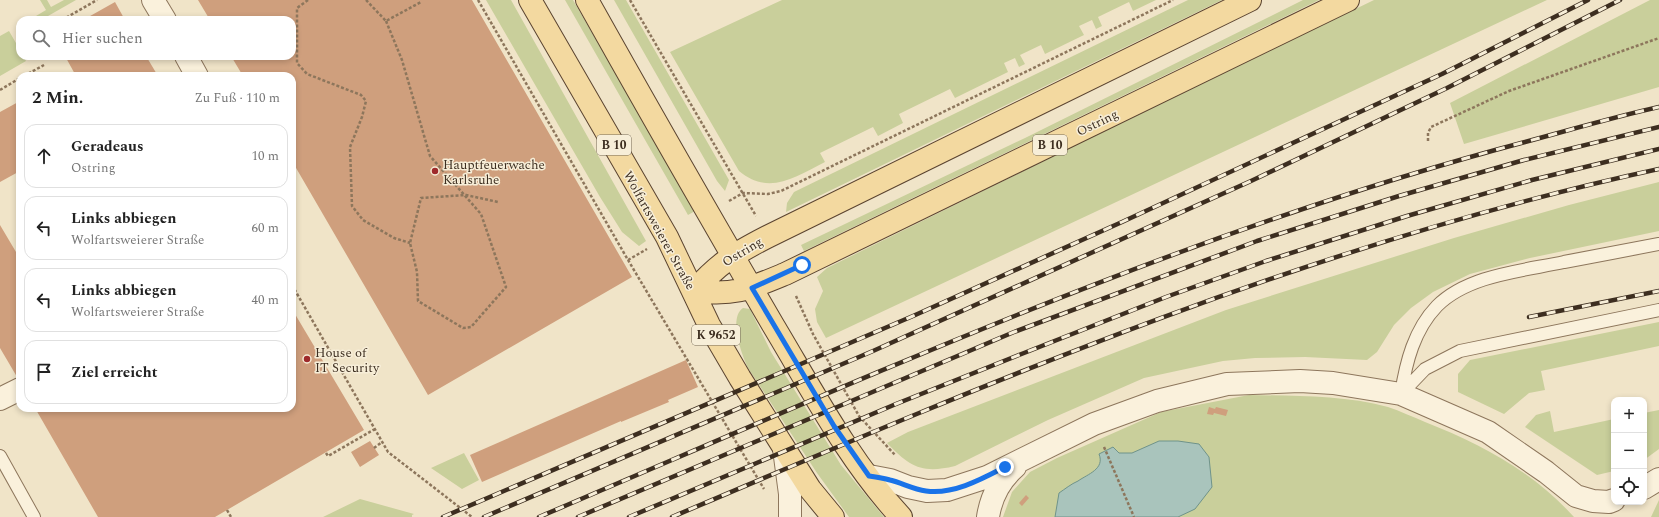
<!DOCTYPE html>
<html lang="de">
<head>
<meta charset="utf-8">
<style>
  body { margin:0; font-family:Spectral,serif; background:#f2f2f2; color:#222 }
  .controls { position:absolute; right:12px; bottom:12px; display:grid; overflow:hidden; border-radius:8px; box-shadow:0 2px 6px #0003 }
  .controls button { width:36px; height:36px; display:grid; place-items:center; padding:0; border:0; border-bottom:1px solid #e0e0e0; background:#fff; color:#222; font:20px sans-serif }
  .stop { position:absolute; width:12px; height:12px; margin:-9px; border:3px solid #1a73e8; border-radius:50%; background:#fff }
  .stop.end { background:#1a73e8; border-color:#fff; box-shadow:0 1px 4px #0008 }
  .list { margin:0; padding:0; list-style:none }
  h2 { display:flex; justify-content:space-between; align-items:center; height:52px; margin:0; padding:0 16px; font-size:17px }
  h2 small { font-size:13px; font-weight:400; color:#767676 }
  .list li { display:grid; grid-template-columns:26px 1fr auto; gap:12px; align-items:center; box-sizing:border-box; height:64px; margin:0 8px 8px; padding:0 8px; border:1px solid #e0e0e0; border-radius:12px }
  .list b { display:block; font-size:15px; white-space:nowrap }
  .list p { margin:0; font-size:13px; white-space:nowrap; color:#767676 }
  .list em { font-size:13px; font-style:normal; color:#767676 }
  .icon { flex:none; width:22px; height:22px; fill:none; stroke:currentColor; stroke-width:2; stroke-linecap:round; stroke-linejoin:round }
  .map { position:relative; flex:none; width:1659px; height:517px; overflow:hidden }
  .search { position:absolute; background:#fff; box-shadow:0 2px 6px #0003; left:16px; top:16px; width:280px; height:44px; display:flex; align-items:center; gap:10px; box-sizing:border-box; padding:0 14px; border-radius:12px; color:#767676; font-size:15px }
  .panel { position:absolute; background:#fff; box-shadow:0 2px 6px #0003; left:16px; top:72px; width:280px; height:340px; border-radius:12px }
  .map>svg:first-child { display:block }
</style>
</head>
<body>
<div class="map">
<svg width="1659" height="517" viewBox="0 0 1659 517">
  <rect width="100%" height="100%" fill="#f0e4c8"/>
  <!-- green -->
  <path fill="#c9cf9b" d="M40 0H47L51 7 64 0H76L41 20H32L31 19 46 10Z
    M486 0H511L646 241 639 246 622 232 600 197Z
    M565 0H573L695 211 688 215Z
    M614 0H626L729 180 725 191 717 181Z
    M782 0H1156L1133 11 1129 2 1098 17 1102 26 1096 29 1092 20 1079 26 1084 35 1045 54 1041 45 1020 55 1025 64 1019 67 1015 58 1004 63 1008 72 955 98 950 89 899 114 903 123 878 136 873 127 820 153 825 162C795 177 769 196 739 171L670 52Z
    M1188 0H1222L786 212 787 203 794 192Z
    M1303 0H1319L804 251 801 245 1025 138Z
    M1374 0H1547L826 338 817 322 815 309 823 291 817 277 827 268 1074 146Z
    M1650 0H1659V87L1464 144 1450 103Z
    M9 31 20 50V56H23L26 61 0 76V36Z
    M1659 182V231L1530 258 1470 274 1433 292 1411 308 1394 325 1377 352 1367 360 1305 357 1255 358 1223 361 1144 378 1048 420 955 466C922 474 910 467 887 443L908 432 1226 310 1454 238 1569 205Z
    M743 308 750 309 771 352 841 465 884 517H849L817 473 748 368C742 355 728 318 743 308Z
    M1659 322V346L1541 371 1545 390 1529 393 1504 414 1458 392V374L1470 360Z
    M1249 395C1295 396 1343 395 1388 407 1400 411 1413 417 1425 422 1481 444 1532 471 1574 517H1003L1012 492 1030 472 1057 458 1161 412Z
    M1659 410V449L1644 460V413Z
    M1550 411 1554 432 1614 419V471L1597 475 1525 427 1536 415Z
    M464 453 479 480 462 489 431 468Z
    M360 499 414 514 412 515V517H323Z
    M1659 500V517H1651Z"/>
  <!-- water -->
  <path fill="#a9c4bc" stroke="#6f938a" d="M1159 441H1178L1199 444 1209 457 1212 487 1195 509 1178 517H1055L1059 493C1065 489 1071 484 1078 481 1088 474 1105 469 1099 454L1113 447 1119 453H1132Z"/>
  <!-- building -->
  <path fill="#cf9f7d" d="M198 0H472L632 277 428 395 292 161V76H243L231 56H292V20H210Z
    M115 2 125 20H83Z
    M65 56H146L158 76H76Z
    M20 101V171L0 182V112Z
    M0 225 16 252 20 249V382L0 348Z
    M292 309 364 430 215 517H98L35 408H292Z
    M686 360 698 387 668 400 669 402 621 422V421L482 482 470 455Z
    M1209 407 1215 409 1216 407 1228 410 1226 416 1214 413 1213 415 1207 414Z
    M370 441 379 455 360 467 351 452Z
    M1026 495 1029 498 1022 506 1019 503Z"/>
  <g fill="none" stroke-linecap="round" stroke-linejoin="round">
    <defs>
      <path id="service" d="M1401 394C1406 362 1414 330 1437 306 1468 275 1522 271 1564 262 1596 256 1627 250 1659 244
        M1401 394 1425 369 1460 351 1659 310
        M0 456 34 517"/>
      <path id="minor" d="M153 0 165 20
        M186 56 197 76
        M0 399 20 389
        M784 449 790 494V517
        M869 476 890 480 908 487 927 491 947 490 987 477 1094 424 1157 401 1227 384 1300 381 1333 383 1401 394 1488 432 1546 472 1576 496 1593 501 1609 502 1614 500
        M1644 488 1659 479
        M988 517C991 497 1000 480 1015 467"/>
      <path id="primary" d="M530 0 667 237 709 325 740 378 810 489 833 517
        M587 0C648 109 710 217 773 325 812 390 849 461 901 517
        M694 291C734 296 749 289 785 274L1348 0
        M694 291C719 263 734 254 767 237L1250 0"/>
    </defs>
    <!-- service casing -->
    <use href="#service" stroke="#8d765c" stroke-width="14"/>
    <!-- minor casing -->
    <use href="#minor" stroke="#8d765c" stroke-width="24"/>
    <!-- primary casing -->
    <use href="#primary" stroke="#5b4430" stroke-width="24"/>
    <!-- path -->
    <path stroke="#8d765c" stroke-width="2.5" stroke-dasharray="3 2" stroke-linecap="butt" d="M308 0 297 8V63L307 74 361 95 366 101 362 117 350 147 352 206 363 220 394 238 410 243
      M366 0 386 21 421 2
      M478 0 628 260 764 489
      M630 0 756 216
      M62 20 97 0
      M386 21 402 60 430 156 481 214 506 287 471 327 463 328 418 301 417 272 410 243 421 198 466 195 498 202
      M24 76 44 65
      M0 90 20 78
      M1428 141V133L1431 127 1509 91 1659 38
      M729 201 743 193 768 194 781 191 1173 0
      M628 260 647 249
      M292 285 388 452 472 517
      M796 296 813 334 859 416 895 455
      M1104 447 1134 517
      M374 448 382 442
      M326 453 328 456 375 429
      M227 510 231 517"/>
    <!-- service -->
    <use href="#service" stroke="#faf1dc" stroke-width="12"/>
    <!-- minor -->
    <use href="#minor" stroke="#faf1dc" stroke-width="22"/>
    <!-- primary -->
    <use href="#primary" stroke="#f3d9a0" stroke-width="22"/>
    <defs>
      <path id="rail" d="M1529 317 1659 291
        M443 517 913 316 1122 222 1442 74 1588 0
        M484 517 873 351 1251 181 1447 88 1620 0
        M539 517C863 379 1184 232 1525 142 1570 130 1614 117 1659 107
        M578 517 1014 332 1257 241 1399 196 1524 160 1659 127
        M629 517 896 404 1024 353 1166 297 1266 261 1407 216 1532 180 1659 149
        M672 517C994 380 1315 243 1659 169"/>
    </defs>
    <!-- rail casing -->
    <use href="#rail" stroke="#3d2e20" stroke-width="4.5"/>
    <!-- rail -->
    <use href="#rail" stroke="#f7eed8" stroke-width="3" stroke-dasharray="9" stroke-linecap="butt"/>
  </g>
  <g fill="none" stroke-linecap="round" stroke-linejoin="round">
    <!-- route -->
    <path stroke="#1a73e8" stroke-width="5" d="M802 265 752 288 834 426 869 476C876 477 883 478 890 480 902 483 913 489 926 491 953 495 982 479 1005 467"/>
  </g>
  <!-- markers -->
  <g fill="#9e2a2b" stroke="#f7eed8" stroke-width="1.5">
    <circle cx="435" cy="171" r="4"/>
    <circle cx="307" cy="359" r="4"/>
  </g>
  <g text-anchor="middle" stroke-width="3" stroke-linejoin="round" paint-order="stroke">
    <!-- shield labels -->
    <g fill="#f7eed8" stroke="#756857" stroke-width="1">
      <rect x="597" y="135" width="34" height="20" rx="3"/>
      <rect x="1033" y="135" width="34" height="20" rx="3"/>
      <rect x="692" y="325" width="48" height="20" rx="3"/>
    </g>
    <g font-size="12" font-weight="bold" fill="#3d2e20">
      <text x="614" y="149">B 10</text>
      <text x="1050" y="149">B 10</text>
      <text x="716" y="339">K 9652</text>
    </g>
    <!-- street labels -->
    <g font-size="13" fill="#3d2e20" stroke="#f7eed8">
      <text transform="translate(1097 122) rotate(-26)" y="5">Ostring</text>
      <text transform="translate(660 230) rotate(61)" y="5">Wolfartsweierer Straße</text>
      <text transform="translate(742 251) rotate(-31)" y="5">Ostring</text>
    </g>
    <!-- poi labels -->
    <g font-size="13" fill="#3d2e20" stroke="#f7eed8" text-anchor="start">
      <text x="443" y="169">Hauptfeuerwache<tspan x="443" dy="15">Karlsruhe</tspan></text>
      <text x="315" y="357">House of<tspan x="315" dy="15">IT Security</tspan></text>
    </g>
  </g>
</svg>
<div class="controls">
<button>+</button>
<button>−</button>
<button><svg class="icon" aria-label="locate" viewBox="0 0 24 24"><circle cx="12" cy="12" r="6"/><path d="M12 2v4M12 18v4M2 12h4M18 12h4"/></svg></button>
</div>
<div class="stop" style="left:802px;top:265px"></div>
<div class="stop end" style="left:1005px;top:467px"></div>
<div class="search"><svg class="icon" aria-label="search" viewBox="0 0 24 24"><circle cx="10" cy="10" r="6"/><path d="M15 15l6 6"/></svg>Hier suchen</div>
<section class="panel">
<h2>2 Min.<small>Zu Fuß · 110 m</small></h2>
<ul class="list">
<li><svg class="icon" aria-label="ahead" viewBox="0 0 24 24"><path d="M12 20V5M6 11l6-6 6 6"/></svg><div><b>Geradeaus</b><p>Ostring</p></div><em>10 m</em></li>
<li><svg class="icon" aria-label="left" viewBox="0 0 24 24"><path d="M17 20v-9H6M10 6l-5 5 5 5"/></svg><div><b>Links abbiegen</b><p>Wolfartsweierer Straße</p></div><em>60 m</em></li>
<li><svg class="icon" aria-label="left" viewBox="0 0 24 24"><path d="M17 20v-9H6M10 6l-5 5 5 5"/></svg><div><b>Links abbiegen</b><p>Wolfartsweierer Straße</p></div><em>40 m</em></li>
<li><svg class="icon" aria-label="arrive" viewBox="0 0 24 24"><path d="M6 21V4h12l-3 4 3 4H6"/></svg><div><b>Ziel erreicht</b></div></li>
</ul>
</section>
</div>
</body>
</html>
